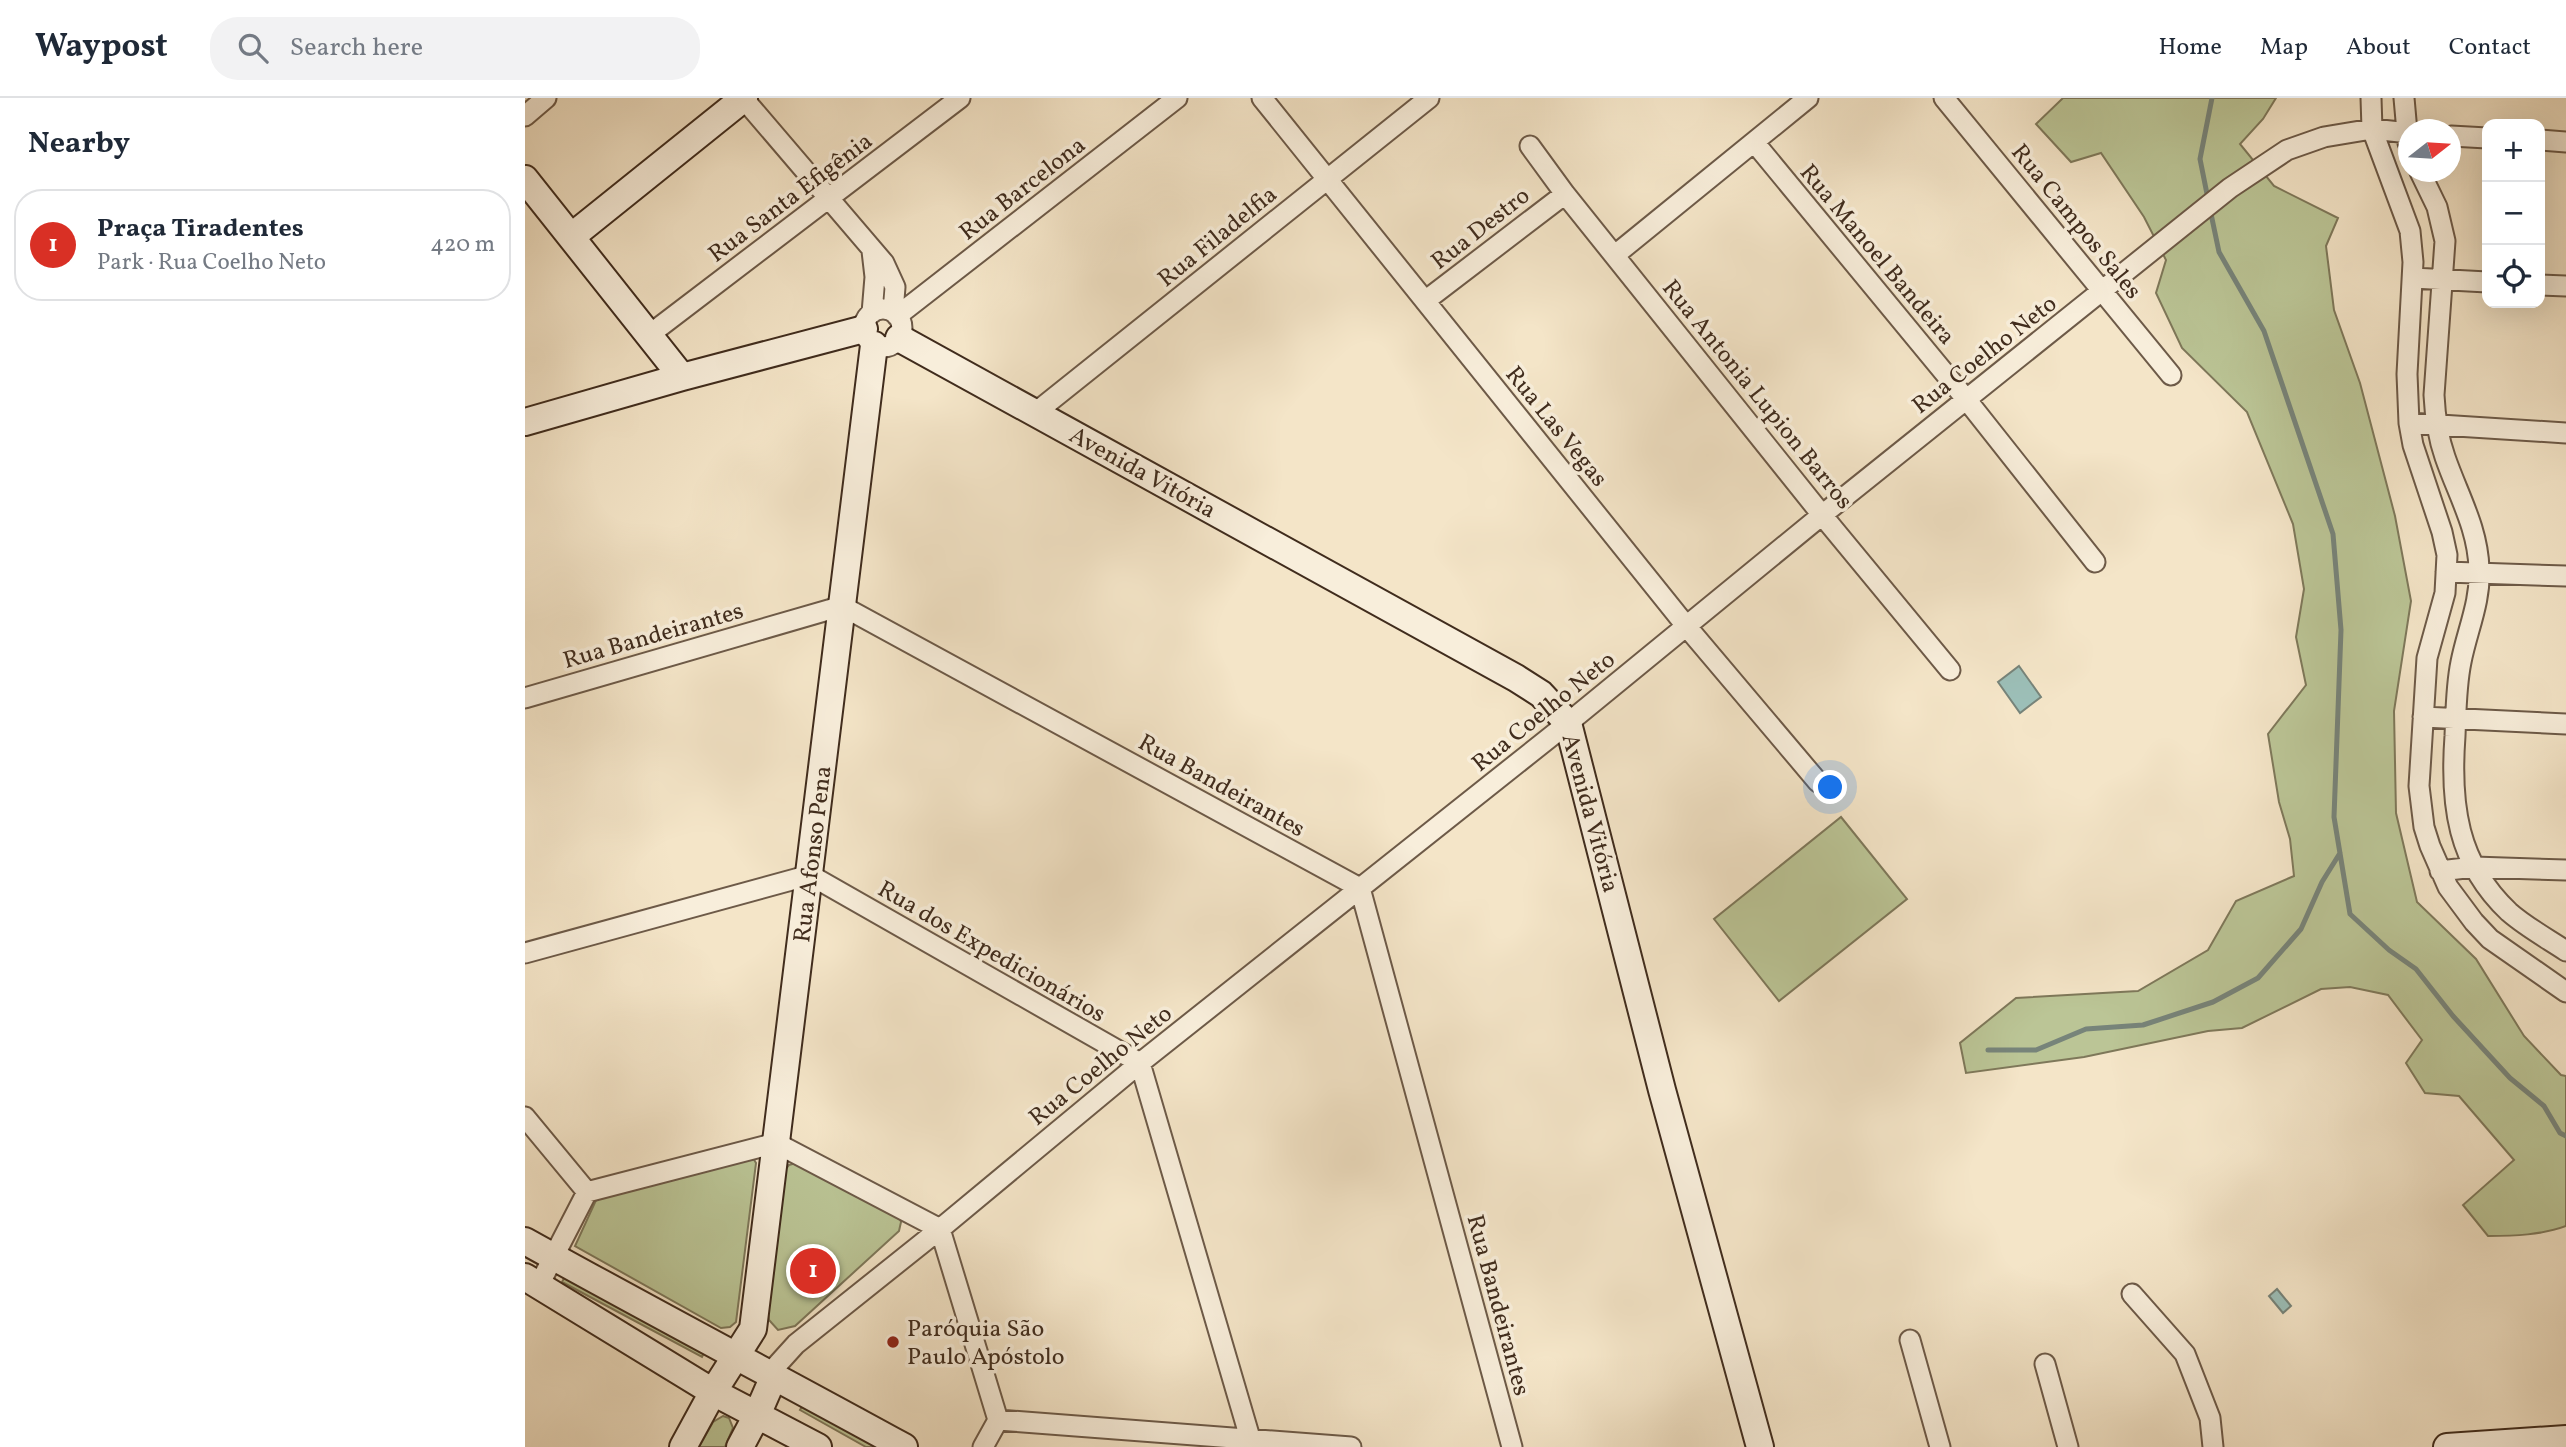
<!DOCTYPE html>
<html lang="en">
<head>
<meta charset="utf-8">
<style>
  body { margin:0; font-family:Vollkorn,serif; background:#f2f2f3; color:#1f2937 }
  .controls { position:absolute; right:21px; top:21px; display:grid; overflow:hidden; border-radius:14px; box-shadow:0 7px 28px #0002 }
  .controls button { width:63px; height:63px; display:grid; place-items:center; padding:0; border:0; border-bottom:2px solid #e0e1e3; background:#fff; color:#1f2937; font:35px sans-serif }
  .compass { position:absolute; left:1873px; top:21px; width:63px; height:63px; border-radius:50%; background:#fff; box-shadow:0 7px 28px #0002; rotate:73deg }
  .you { position:absolute; left:1306px; top:690px; width:24px; height:24px; margin:-18px; border:5px solid #fff; border-radius:50%; background:#1a73e8; box-shadow:0 0 0 10px #1a73e833 }
  .badge { display:grid; place-items:center; width:46px; height:46px; border-radius:50%; background:#d93025; color:#fff; font-size:23px; font-weight:700 }
  .pin { position:absolute; translate:-50% -50%; border:4px solid #fff; box-shadow:0 2px 7px #0006 }
  .list { margin:0; padding:0; list-style:none }
  h2 { display:flex; justify-content:space-between; align-items:center; height:91px; margin:0; padding:0 28px; font-size:30px }
  h2 small { font-size:23px; font-weight:400; color:#747a83 }
  .list li { display:grid; grid-template-columns:46px 1fr auto; gap:21px; align-items:center; box-sizing:border-box; height:112px; margin:0 14px 14px; padding:0 14px; border:2px solid #e0e1e3; border-radius:28px }
  .list b { display:block; font-size:26px; white-space:nowrap }
  .list p { margin:0; font-size:23px; white-space:nowrap; color:#747a83 }
  .list em { font-size:23px; font-style:normal; color:#747a83 }
  .icon { flex:none; width:38px; height:38px; fill:none; stroke:currentColor; stroke-width:2; stroke-linecap:round; stroke-linejoin:round }
  .map { position:relative; flex:none; width:2041px; height:1349px; overflow:hidden }
  header { display:flex; align-items:center; gap:42px; box-sizing:border-box; height:98px; padding:0 35px; background:#fff; border-bottom:2px solid #e0e1e3 }
  header strong { font-size:33px }
  nav { display:flex; gap:38px; margin-inline-start:auto; font-size:24px }
  .search { width:490px; height:63px; background:#f2f2f3; display:flex; align-items:center; gap:18px; box-sizing:border-box; padding:0 24px; border-radius:28px; color:#747a83; font-size:26px }
  main { display:flex }
  aside { flex:1; background:#fff }
  .map>svg:first-child { display:block }
</style>
</head>
<body>
<header>
<strong>Waypost</strong>
<div class="search"><svg class="icon" aria-label="search" viewBox="0 0 24 24"><circle cx="10" cy="10" r="6"/><path d="M15 15l6 6"/></svg>Search here</div>
<nav><a>Home</a><a>Map</a><a>About</a><a>Contact</a></nav>
</header>
<main>
<aside>
<h2>Nearby<small></small></h2>
<ul class="list">
<li><span class="badge">1</span><div><b>Praça Tiradentes</b><p>Park · Rua Coelho Neto</p></div><em>420 m</em></li>
</ul>
</aside>
<div class="map">
<svg width="2041" height="1349" viewBox="0 0 2041 1349">
  <rect width="100%" height="100%" fill="#f4e5c8"/>
  <filter id="stains"><feTurbulence type="fractalNoise" baseFrequency=".00286" numOctaves="4"/><feColorMatrix values="0 0 0 0 .2 0 0 0 0 .09 0 0 0 0 .02 0 0 0 .5 -.17"/></filter>
  <radialGradient id="worn" r=".72"><stop offset=".6" stop-color="#630" stop-opacity="0"/><stop offset="1" stop-color="#630" stop-opacity=".3"/></radialGradient>
  <!-- green -->
  <path fill="#bbc596" stroke="#7e785a" stroke-width="2" d="M1538 0H1751L1738 21 1715 46 1749 88 1813 120 1801 148 1809 212 1835 285 1870 418 1886 503 1869 613 1871 715 1892 804 1951 861 1999 938 2036 977 2041 978V1128C2017 1137 1989 1138 1963 1138L1938 1107 1989 1062 1934 998 1900 995 1881 965 1897 942 1863 897 1825 889 1796 891 1717 930 1683 933 1559 959 1441 975 1435 945 1491 900 1613 893 1683 852 1711 803 1769 778 1765 741 1754 704 1743 636 1781 587 1771 539 1779 491 1768 426 1722 314 1657 250 1631 195 1641 162 1619 119 1576 55 1546 64 1511 26Z
    M1316 719 1382 801 1254 903 1189 821Z
    M228 1060 231 1065 211 1224 205 1229 196 1230 50 1148 72 1100Z
    M271 1065 374 1118 376 1124 374 1133 270 1228 253 1232 244 1222 243 1214 259 1073 264 1067Z
    M44 1171 183 1247 177 1259 37 1184Z
    M281 1302 365 1349H341L275 1312Z
    M198 1318 204 1320 208 1330 200 1349H174L188 1324Z"/>
  <!-- water -->
  <path fill="#9cbfb8" stroke="#77847a" stroke-width="2" d="M1494 568 1516 599 1495 615 1473 584Z
    M1752 1191 1766 1208 1758 1215 1744 1198Z"/>
  <g fill="none" stroke-linecap="round" stroke-linejoin="round">
    <!-- stream -->
    <path stroke="#77847a" stroke-width="5" d="M1683 101 1675 61 1687 0
      M1685 111 1694 154 1739 233 1808 436 1816 532 1809 719 1825 816 1864 852 1891 871 1928 918 1985 980 2019 1008 2035 1035 2041 1038
      M1463 952H1511L1561 931 1618 927 1688 904 1733 880 1776 831 1797 784 1815 755"/>
    <defs>
      <path id="street" d="M218 0 359 165 370 189 368 214
        M737 0 1162 529 1293 684
        M1419 0 1646 277
        M1846 0 1847 31 1885 133 1888 164 1882 276 1884 325 1888 347 1917 434 1922 457 1920 495 1902 560 1894 688 1899 729 1905 748 1923 789 1949 824 1965 841 2041 894
        M1879 0 1883 45
        M0 18 21 0
        M1926 38 1962 40
        M2015 42 2041 44
        M1229 44 1441 301 1570 464
        M1005 48 1040 96 1297 417 1425 572
        M1895 74 1912 109 1920 143 1909 297C1910 318 1913 339 1920 359 1933 397 1953 430 1954 471 1956 503 1942 533 1936 564 1931 588 1931 614 1930 638 1925 706 1932 765 1984 814 2001 829 2023 841 2041 853
        M1090 157 1283 0
        M1888 180 1962 184
        M2015 187 2041 188
        M900 203 1040 96
        M339 230a19 19 0 1 1 38 0a19 19 0 1 1-38 0Z
        M347 215 350 179 347 153
        M372 218 652 0
        M124 237 435 0
        M510 315 904 0
        M1884 325 2041 335
        M1921 474 2041 478
        M0 600 317 508 835 790 987 1349
        M1898 619 2041 626
        M1915 773 1949 769 2041 772
        M0 855 285 777 615 965 725 1340
        M0 1019 62 1094
        M14 1187 62 1094 251 1045 415 1131 473 1322 458 1349
        M1607 1196 1660 1256 1685 1320 1688 1349
        M1385 1242 1415 1349
        M1520 1266 1543 1349
        M249 1278 252 1267 271 1246 415 1131 615 965 1043 625 1297 417 1705 90 1762 52 1799 39 1847 31 1884 35
        M473 1322 826 1349"/>
      <path id="secondary" d="M0 81 157 279
        M46 139 219 0
        M374 240 991 580 1016 596 1043 625 1137 992 1235 1349
        M0 324 157 279 339 231
        M0 1143C126 1213 253 1280 379 1349
        M0 1179 188 1294 293 1349
        M158 1349 188 1294 228 1231 349 247
        M215 1349 232 1317 249 1278
        M1922 1349 2041 1341"/>
    </defs>
    <!-- street casing -->
    <use href="#street" stroke="#6d5a48" stroke-width="23"/>
    <!-- secondary casing -->
    <use href="#secondary" stroke="#402c1d" stroke-width="30"/>
    <!-- street -->
    <use href="#street" stroke="#f8eedb" stroke-width="19"/>
    <!-- secondary -->
    <use href="#secondary" stroke="#f8eedb" stroke-width="26"/>
  </g>
  <!-- markers -->
  <circle fill="#8f2418" stroke="#f8eedb" stroke-width="2.5" cx="368" cy="1244" r="7"/>
  <g text-anchor="middle" stroke-width="7" stroke-linejoin="round" paint-order="stroke">
    <!-- street labels -->
    <g font-size="24" fill="#402c1d" stroke="#f8eedb">
      <text transform="translate(497 90) rotate(-38)" y="8">Rua Barcelona</text>
      <text transform="translate(265 99) rotate(-37)" y="8">Rua Santa Efigênia</text>
      <text transform="translate(1552 123) rotate(51)" y="8">Rua Campos Sales</text>
      <text transform="translate(955 130) rotate(-38)" y="8">Rua Destro</text>
      <text transform="translate(692 138) rotate(-39)" y="8">Rua Filadelfia</text>
      <text transform="translate(1353 156) rotate(50)" y="8">Rua Manoel Bandeira</text>
      <text transform="translate(1459 256) rotate(-38)" y="8">Rua Coelho Neto</text>
      <text transform="translate(1233 296) rotate(51)" y="8">Rua Antonia Lupion Barros</text>
      <text transform="translate(1032 328) rotate(51)" y="8">Rua Las Vegas</text>
      <text transform="translate(618 374) rotate(29)" y="8">Avenida Vitória</text>
      <text transform="translate(128 537) rotate(-16)" y="8">Rua Bandeirantes</text>
      <text transform="translate(1018 613) rotate(-39)" y="8">Rua Coelho Neto</text>
      <text transform="translate(697 687) rotate(29)" y="8">Rua Bandeirantes</text>
      <text transform="translate(1066 715) rotate(75)" y="8">Avenida Vitória</text>
      <text transform="translate(287 756) rotate(-83)" y="8">Rua Afonso Pena</text>
      <text transform="translate(467 853) rotate(30)" y="8">Rua dos Expedicionários</text>
      <text transform="translate(575 967) rotate(-39)" y="8">Rua Coelho Neto</text>
      <text transform="translate(974 1207) rotate(75)" y="8">Rua Bandeirantes</text>
    </g>
    <!-- poi labels -->
    <g font-size="24" fill="#402c1d" stroke="#f8eedb" text-anchor="start">
      <text x="382" y="1238">Paróquia São<tspan x="382" dy="28">Paulo Apóstolo</tspan></text>
    </g>
  </g>
  <rect width="100%" height="100%" filter="url(#stains)"/>
  <rect width="100%" height="100%" fill="url(#worn)"/>
</svg>
<div class="controls">
<button>+</button>
<button>−</button>
<button><svg class="icon" aria-label="locate" viewBox="0 0 24 24"><circle cx="12" cy="12" r="6"/><path d="M12 2v4M12 18v4M2 12h4M18 12h4"/></svg></button>
</div>
<svg class="compass" viewBox="-18 -18 36 36"><path d="M0-13l5 13h-10z" fill="#e53935"/><path d="M0 13l5-13h-10z" fill="#747a83"/></svg>
<div class="you"></div>
<div class="pin badge" style="left:288px;top:1173px">1</div>
</div>
</main>
</body>
</html>
